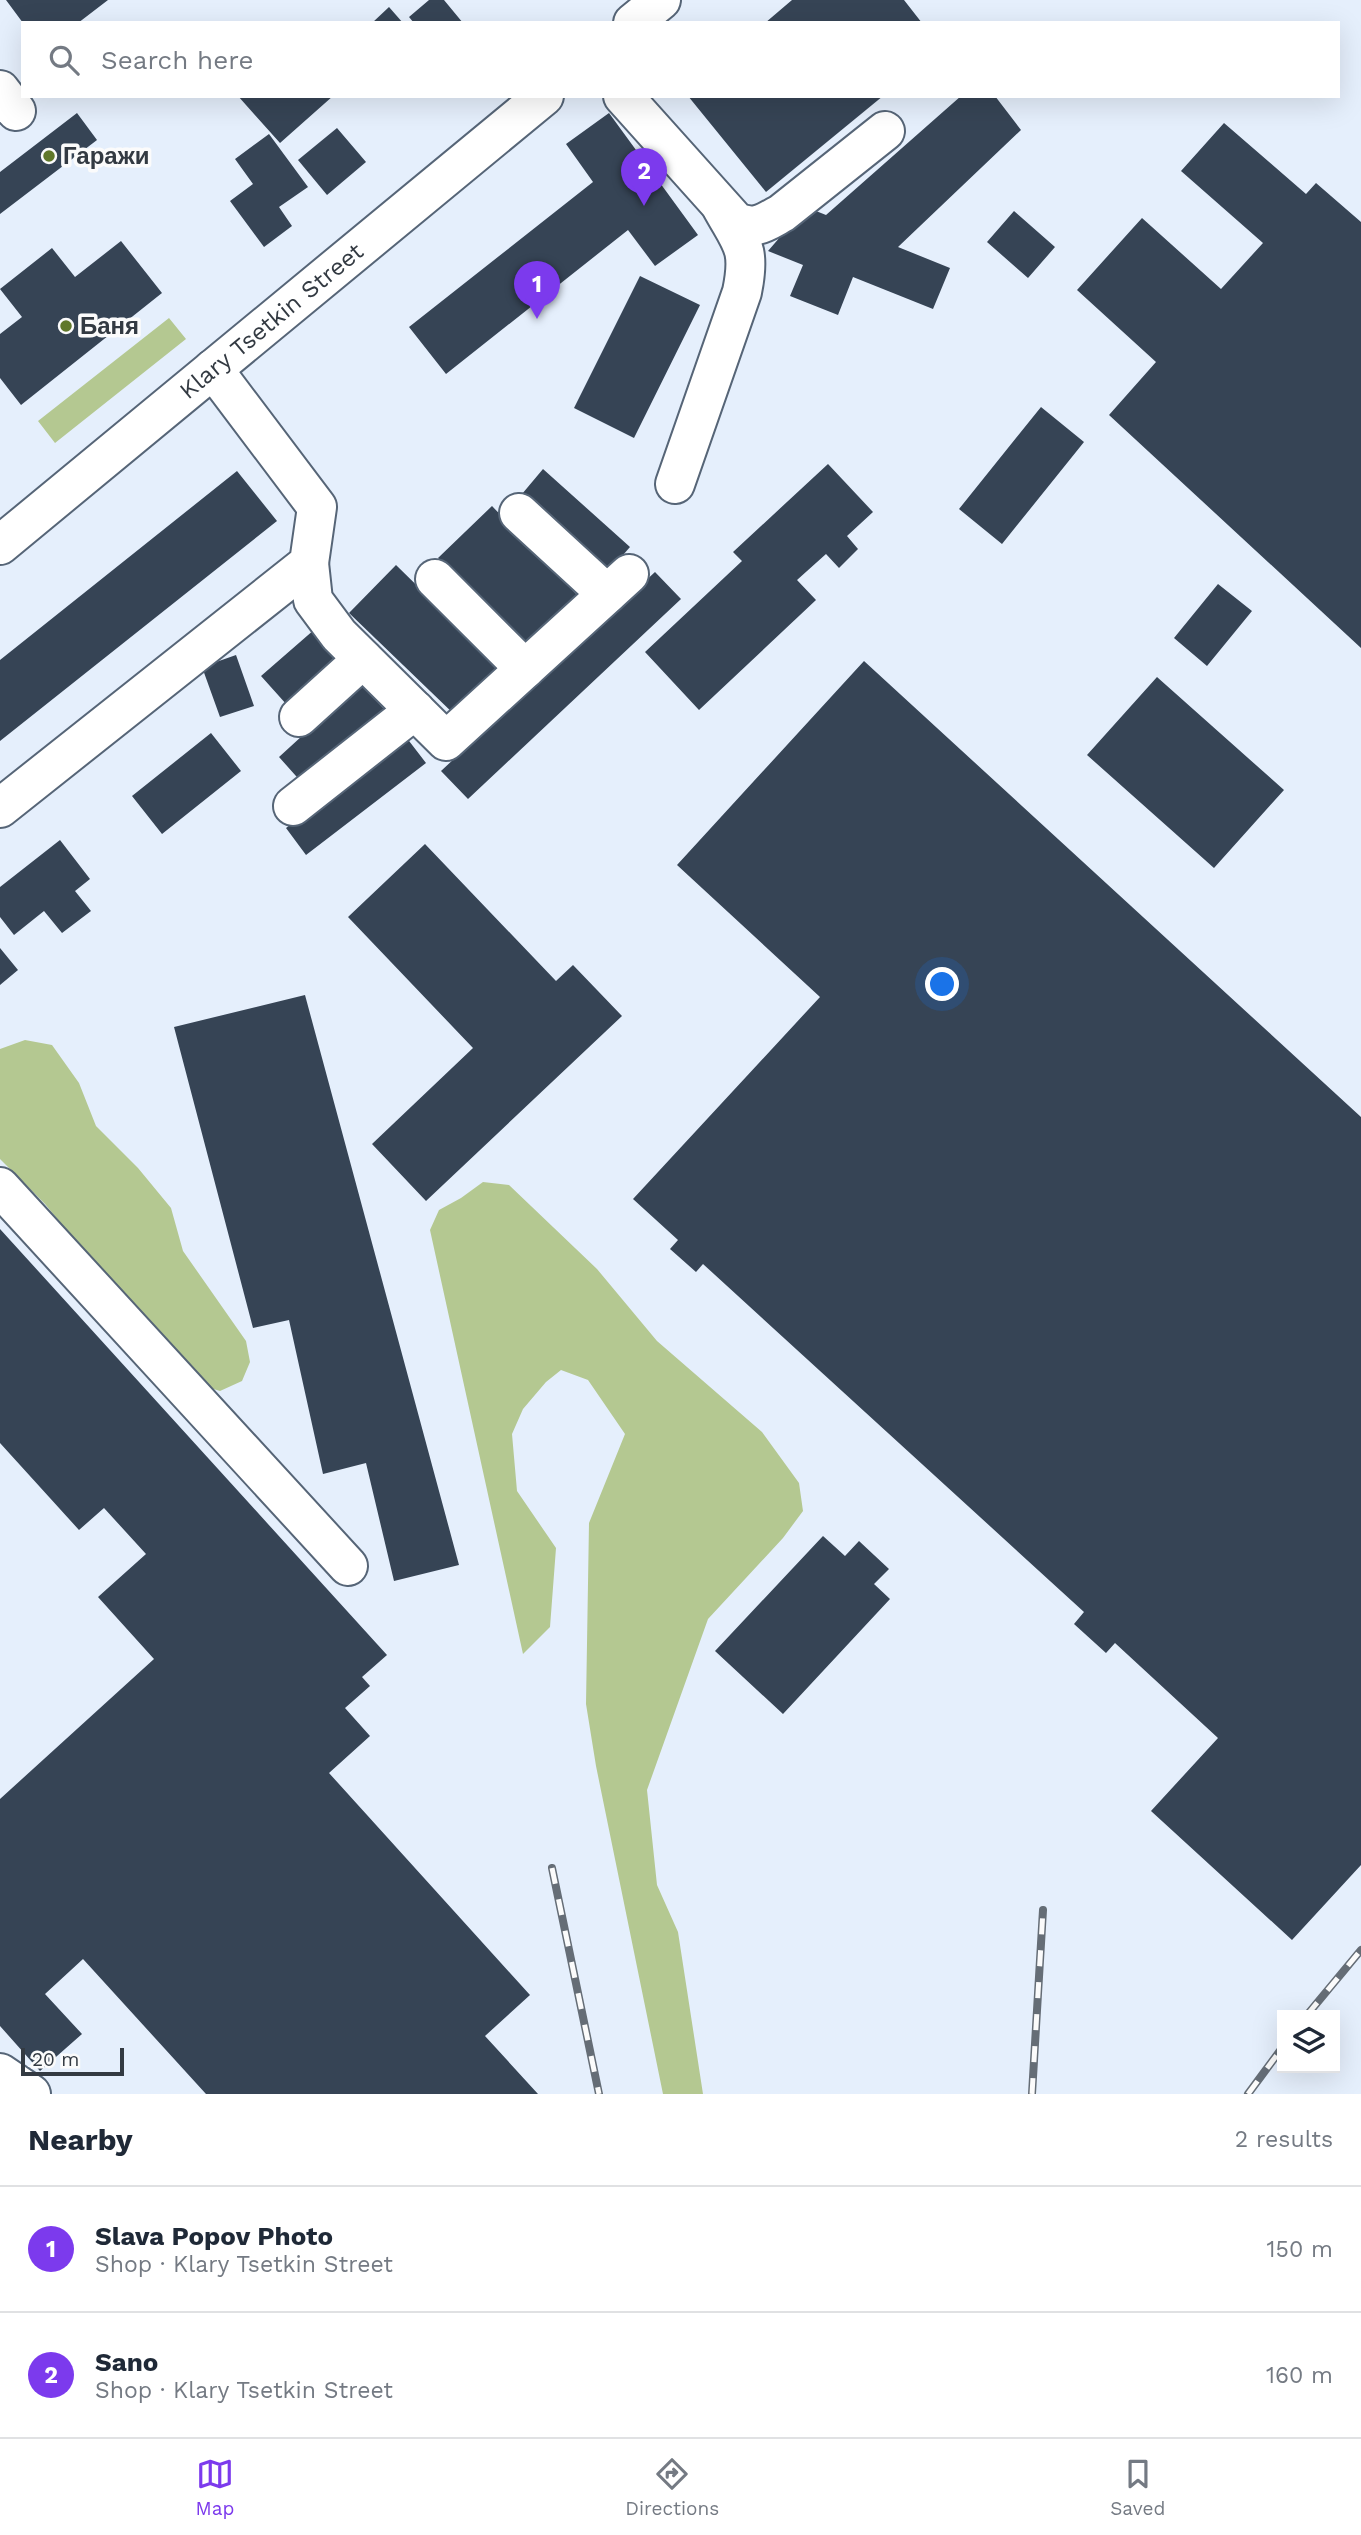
<!DOCTYPE html>
<html lang="en">
<head>
<meta charset="utf-8">
<style>
  body { margin:0; font-family:"Work Sans",sans-serif; background:#f2f2f3; color:#1f2937 }
  .controls { position:absolute; right:21px; bottom:21px; display:grid; overflow:hidden; border-radius:0px; box-shadow:0 7px 28px #0002 }
  .controls button { width:63px; height:63px; display:grid; place-items:center; padding:0; border:0; border-bottom:2px solid #e0e1e3; background:#fff; color:#1f2937; font:35px sans-serif }
  .scale { position:absolute; left:21px; bottom:18px; width:103px; box-sizing:border-box; padding-left:7px; border:4px solid #333a42; border-top:0; font-size:19px; line-height:24px; white-space:nowrap; color:#333a42; -webkit-text-stroke:5px #fbfbfb; paint-order:stroke }
  .you { position:absolute; left:943px; top:985px; width:24px; height:24px; margin:-18px; border:5px solid #fff; border-radius:50%; background:#1a73e8; box-shadow:0 0 0 10px #1a73e833 }
  .badge { display:grid; place-items:center; width:46px; height:46px; border-radius:50%; background:#7c3aed; color:#fff; font-size:23px; font-weight:700 }
  .pin { position:absolute; translate:-50% -58px; filter:drop-shadow(0 2px 4px #0008) }
  .pin::after { content:''; position:absolute; top:37px; width:24px; height:21px; background:inherit; clip-path:polygon(0 0,100% 0,50% 100%) }
  .list { margin:0; padding:0; list-style:none }
  h2 { display:flex; justify-content:space-between; align-items:center; height:91px; margin:0; padding:0 28px; font-size:30px }
  h2 small { font-size:23px; font-weight:400; color:#747a83 }
  .list li { display:grid; grid-template-columns:46px 1fr auto; gap:21px; align-items:center; box-sizing:border-box; height:126px; padding:0 28px; border-top:2px solid #e0e1e3 }
  .list b { display:block; font-size:26px; white-space:nowrap }
  .list p { margin:0; font-size:23px; white-space:nowrap; color:#747a83 }
  .list em { font-size:23px; font-style:normal; color:#747a83 }
  .icon { flex:none; width:38px; height:38px; fill:none; stroke:currentColor; stroke-width:2; stroke-linecap:round; stroke-linejoin:round }
  .map { position:relative; flex:none; width:1361px; height:2094px; overflow:hidden }
  .search { position:absolute; background:#fff; box-shadow:0 7px 28px #0002; left:21px; right:21px; top:21px; height:77px; display:flex; align-items:center; gap:18px; box-sizing:border-box; padding:0 24px; border-radius:0px; color:#747a83; font-size:26px }
  .sheet { height:343px; background:#fff }
  nav { display:flex; justify-content:space-around; align-items:center; box-sizing:border-box; height:98px; border-top:2px solid #e0e1e3; background:#fff; font-size:19px; color:#747a83 }
  nav a { display:grid; justify-items:center; gap:4px }
  nav .on { color:#7c3aed }
  .map>svg:first-child { display:block }
</style>
</head>
<body>
<div class="map">
<svg width="1361" height="2094" viewBox="0 0 1361 2094">
  <rect width="100%" height="100%" fill="#e5effc"/>
  <!-- green -->
  <path fill="#b4c891" d="M169 318 186 339 55 443 38 421Z
    M25 1040 52 1045 79 1083 96 1126 138 1168 171 1208 183 1251 246 1341 250 1362 242 1381 220 1391 191 1382 45 1204 0 1159V1049Z
    M483 1182 509 1185 597 1269 657 1341 762 1432 799 1483 803 1511 783 1538 708 1619 647 1790 657 1885 678 1932 703 2094H663L596 1766 586 1704 589 1523 625 1434 588 1380 561 1370 546 1382 523 1409 512 1434 517 1491 556 1548 550 1627 523 1654 430 1230 439 1210 461 1198Z"/>
  <!-- building -->
  <path fill="#364455" d="M6 0H108L78 23H23Z
    M429 0H444L463 23H414L409 17Z
    M792 0H904L922 23H765Z
    M389 7 403 23H372Z
    M238 96H333L280 143Z
    M688 96H883L766 192Z
    M961 96H995L1021 130 898 247 950 268 933 309 853 277 838 315 790 296 803 265 768 251 806 207 826 215Z
    M77 113 97 140 0 214V172Z
    M609 113 698 235 655 266 628 230 446 374 409 327 593 182 566 144Z
    M1224 123 1306 194 1316 183 1361 222V648L1109 415 1156 362 1077 290 1142 218 1221 289 1263 243 1181 171Z
    M337 128 366 162 327 195 298 160Z
    M269 134 308 187 279 207 292 226 264 247 230 201 253 184 235 159Z
    M1014 211 1055 247 1028 278 987 242Z
    M121 241 162 293 21 405 0 378V334L22 317 0 289 52 248 75 277Z
    M640 276 700 305 634 438 574 408Z
    M1041 407 1084 442 1002 544 959 509Z
    M828 464 873 512 847 536 858 549 839 568 826 554 797 580 816 600 699 710 645 652 742 561 733 552Z
    M543 469 630 547 609 571 522 494Z
    M237 471 277 521 0 741V660Z
    M492 506 582 600 528 652 438 558Z
    M396 565 503 670 457 717 349 613Z
    M655 572 681 599 468 799 441 771Z
    M1218 584 1252 611 1207 666 1174 638Z
    M315 629 340 659 287 705 261 676Z
    M236 655 254 706 220 717 202 667Z
    M864 661 1361 1117V1865L1292 1940 1151 1811 1218 1738 1115 1643 1106 1653 1074 1624 1084 1612 703 1264 696 1272 670 1249 678 1240 633 1199 820 997 677 865Z
    M1157 677 1284 790 1214 868 1087 755Z
    M360 683 385 710 304 785 279 757Z
    M211 733 241 771 162 834 132 796Z
    M406 737 426 763 306 855 286 828Z
    M60 840 90 879 75 891 91 911 62 933 44 911 14 935 0 917V887Z
    M425 844 556 981 573 965 622 1016 426 1201 372 1144 473 1048 348 917Z
    M0 948 18 970 0 985Z
    M305 995 459 1565 394 1581 366 1463 323 1474 289 1320 253 1328 174 1027Z
    M0 1229 387 1655 362 1677 370 1686 345 1708 370 1736 329 1773 530 1995 485 2036 538 2094H206L83 1959 45 1994 82 2034 40 2071 0 2026V1799L154 1659 98 1597 146 1554 104 1508 79 1530 0 1443Z
    M823 1536 845 1556 859 1541 889 1569 874 1584 890 1599 783 1714 715 1651Z"/>
  <g fill="none" stroke-linecap="round" stroke-linejoin="round">
    <defs>
      <g id="minor">
        <path d="M633 23 661 0"/>
        <path d="M0 90 16 111"/>
        <path d="M623 96 736 222C756 230 764 223 782 213L885 131"/>
        <path d="M675 484 742 292C751 248 742 244 722 208"/>
        <path d="M519 513 607 594"/>
        <path id="s1" d="M0 545 544 96"/>
        <path d="M309 563 313 600 339 635 446 741 629 574"/>
        <path d="M435 579 525 669"/>
        <path d="M299 717 363 659"/>
        <path d="M293 806 415 710"/>
        <path d="M0 808 309 563 317 507 213 369"/>
        <path d="M0 1187 348 1566"/>
        <path d="M0 2073 31 2094"/>
      </g>
    </defs>
    <!-- minor casing -->
    <use href="#minor" stroke="#566577" stroke-width="42"/>
    <!-- minor -->
    <use href="#minor" stroke="#fff" stroke-width="38"/>
    <defs>
      <path id="rail" d="M552 1868 599 2094
        M1307 2015 1361 1950
        M1032 2094 1043 1910
        M1248 2094 1282 2048"/>
    </defs>
    <!-- rail casing -->
    <use href="#rail" stroke="#656d76" stroke-width="8"/>
    <!-- rail -->
    <use href="#rail" stroke="#fbfbfb" stroke-width="5" stroke-dasharray="16" stroke-linecap="butt"/>
  </g>
  <!-- markers -->
  <g fill="#60782a" stroke="#fbfbfb" stroke-width="2.5">
    <circle cx="49" cy="156" r="7"/>
    <circle cx="66" cy="326" r="7"/>
  </g>
  <g text-anchor="middle" stroke-width="7" stroke-linejoin="round" paint-order="stroke">
    <!-- poi labels -->
    <g font-size="24" font-weight="bold" fill="#333a42" stroke="#fbfbfb" text-anchor="start">
      <text x="63" y="164">Гаражи</text>
      <text x="80" y="334">Баня</text>
    </g>
    <!-- street labels -->
    <g font-size="24" fill="#333a42" stroke="#fbfbfb">
      <text dy="8" stroke="none"><textPath href="#s1" startOffset="352">Klary Tsetkin Street</textPath></text>
    </g>
  </g>
</svg>
<div class="controls">
<button><svg class="icon" aria-label="layers" viewBox="0 0 24 24"><path d="M12 4l9 5-9 5-9-5zM3 14l9 5 9-5"/></svg></button>
</div>
<div class="scale">20 m</div>
<div class="you"></div>
<div class="pin badge" style="left:537px;top:319px">1</div>
<div class="pin badge" style="left:644px;top:206px">2</div>
<div class="search"><svg class="icon" aria-label="search" viewBox="0 0 24 24"><circle cx="10" cy="10" r="6"/><path d="M15 15l6 6"/></svg>Search here</div>
</div>
<section class="sheet">
<h2>Nearby<small>2 results</small></h2>
<ul class="list">
<li><span class="badge">1</span><div><b>Slava Popov Photo</b><p>Shop · Klary Tsetkin Street</p></div><em>150 m</em></li>
<li><span class="badge">2</span><div><b>Sano</b><p>Shop · Klary Tsetkin Street</p></div><em>160 m</em></li>
</ul>
</section>
<nav>
<a class="on"><svg class="icon" aria-label="map" viewBox="0 0 24 24"><path d="M3 6l6-2 6 2 6-2v14l-6 2-6-2-6 2zM9 4v14M15 6v14"/></svg>Map</a>
<a><svg class="icon" aria-label="directions" viewBox="0 0 24 24"><path d="M12 3l9 9-9 9-9-9zM9 14v-3h6M13 9l2 2-2 2"/></svg>Directions</a>
<a><svg class="icon" aria-label="saved" viewBox="0 0 24 24"><path d="M7 4h10v16l-5-4-5 4z"/></svg>Saved</a>
</nav>
</body>
</html>
